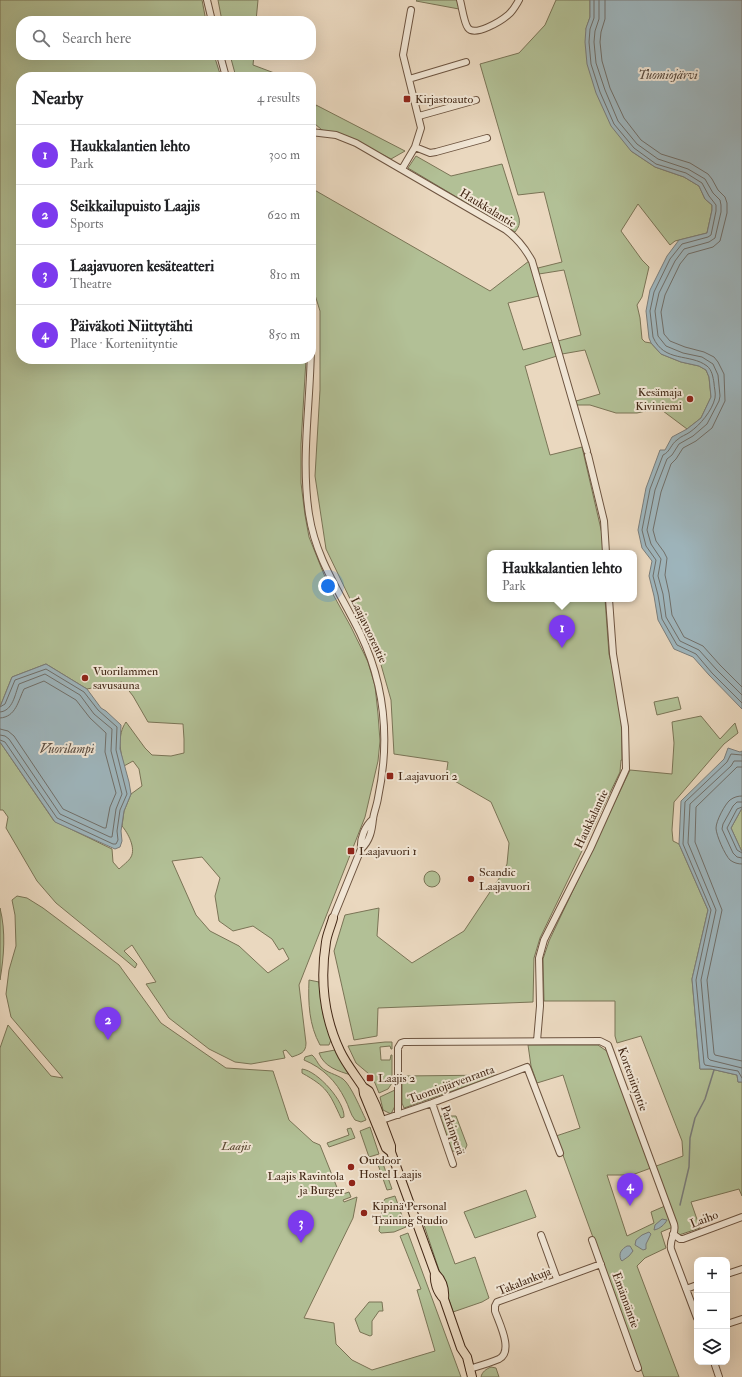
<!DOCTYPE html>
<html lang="en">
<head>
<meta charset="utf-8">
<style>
  body { margin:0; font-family:"IM FELL Double Pica",serif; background:#f6f6f6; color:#202124 }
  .controls { position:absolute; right:12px; bottom:12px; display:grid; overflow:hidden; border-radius:8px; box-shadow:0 4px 16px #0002 }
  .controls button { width:36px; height:36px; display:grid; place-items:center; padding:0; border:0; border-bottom:1px solid #e0e0e0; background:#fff; color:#202124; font:20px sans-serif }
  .you { position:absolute; left:328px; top:586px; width:14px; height:14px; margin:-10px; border:3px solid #fff; border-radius:50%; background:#1a73e8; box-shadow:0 0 0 6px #1a73e833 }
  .badge { display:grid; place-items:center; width:26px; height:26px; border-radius:50%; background:#7c3aed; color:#fff; font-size:13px; font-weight:700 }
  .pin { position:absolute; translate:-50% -33px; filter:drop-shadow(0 1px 2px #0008) }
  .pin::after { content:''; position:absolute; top:21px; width:14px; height:12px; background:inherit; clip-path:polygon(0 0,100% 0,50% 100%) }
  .popup { position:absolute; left:487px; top:550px; width:150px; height:52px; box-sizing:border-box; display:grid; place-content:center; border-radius:8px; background:#fff; filter:drop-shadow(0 1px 3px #0005); font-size:13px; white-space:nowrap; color:#757577 }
  .popup b { font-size:15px; color:#202124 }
  .popup::after { content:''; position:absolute; left:50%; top:100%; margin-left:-8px; border:8px solid transparent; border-top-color:#fff }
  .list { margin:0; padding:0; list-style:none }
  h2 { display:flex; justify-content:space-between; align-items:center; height:52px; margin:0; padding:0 16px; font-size:17px }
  h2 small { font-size:13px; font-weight:400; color:#757577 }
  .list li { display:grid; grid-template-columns:26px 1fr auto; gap:12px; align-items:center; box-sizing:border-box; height:60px; padding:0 16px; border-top:1px solid #e0e0e0 }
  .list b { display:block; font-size:15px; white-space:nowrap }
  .list p { margin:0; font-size:13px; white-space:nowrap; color:#757577 }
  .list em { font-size:13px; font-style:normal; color:#757577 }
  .icon { flex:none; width:22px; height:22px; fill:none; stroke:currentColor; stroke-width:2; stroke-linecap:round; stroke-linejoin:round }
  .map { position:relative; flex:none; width:742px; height:1377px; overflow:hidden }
  .search { position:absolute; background:#fff; box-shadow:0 4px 16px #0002; left:16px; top:16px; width:300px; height:44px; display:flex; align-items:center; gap:10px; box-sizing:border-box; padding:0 14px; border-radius:16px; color:#757577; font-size:15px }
  .panel { position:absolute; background:#fff; box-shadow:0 4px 16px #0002; left:16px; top:72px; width:300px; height:292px; border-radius:16px }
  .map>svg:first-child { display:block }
</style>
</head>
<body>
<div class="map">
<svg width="742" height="1377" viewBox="0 0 742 1377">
  <rect width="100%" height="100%" fill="#ead8bf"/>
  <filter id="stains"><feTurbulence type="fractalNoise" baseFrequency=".005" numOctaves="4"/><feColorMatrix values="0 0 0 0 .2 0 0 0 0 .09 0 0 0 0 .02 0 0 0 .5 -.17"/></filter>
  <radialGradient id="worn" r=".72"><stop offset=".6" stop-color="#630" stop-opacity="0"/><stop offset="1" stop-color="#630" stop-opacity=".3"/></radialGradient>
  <!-- green -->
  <path fill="#b2c096" stroke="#7a7456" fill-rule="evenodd" d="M0 0H202L206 21H21V55H214L221 77H21V359H306L301 444V483L305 515 309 537 329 587 351 627 368 662 375 686 378 714 380 741 378 761 365 817 299 985 306 1043C306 1053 300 1054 292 1057L286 1050 283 1051 285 1058 251 1064 235 1062 209 1049 169 1018 146 984 156 982 132 945 124 951 137 964 135 968 122 957 56 903 37 881 6 828 8 817 3 810H0V742L54 821 112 849 113 862 119 869C122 866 129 861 131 857 136 848 128 833 122 826L124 811 131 794 142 786 139 769 133 761 124 766C120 751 117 735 126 722L145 748 152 755 171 756 184 753V739L183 724 148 722 133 696 122 682 87 689 46 664 12 677 0 707ZM202 857 220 878 215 896 219 921 233 931 253 926 272 939 279 950 283 948 289 959 268 973 239 946 210 931 196 915 172 861Z
    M218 0H258L256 21H222Z
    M417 0H457L459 9 416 1Z
    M556 0H590V17L586 29 631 151 655 167 684 177 699 186 705 199 712 205V210L707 233 675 241 670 245 638 204 621 231 642 260 649 267 642 297 637 305 640 318 642 339 645 342 651 343 661 354 681 362 699 366 706 370 709 377 711 397 701 418 687 429 659 408 637 413H616L590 405H577L576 401 600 394 585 350 562 354 558 341 581 335 564 270 539 274 538 268 562 262 544 192 518 195 480 64 519 53 545 25Z
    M230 55H254L253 65 285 77H236Z
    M316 105 405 151 391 159 358 142 322 130 315 124 314 115Z
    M416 156 451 176 502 164 519 218C520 224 519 227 515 232L408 168Z
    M311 188 490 291 529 261 539 296 508 303 523 350 553 342 557 356 525 366 550 455 582 447 603 538 604 550 602 553H490V599H605L609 654 621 705 622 760H621L620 772 540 938 534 958 533 1002 378 1008 377 1036 354 1040 334 951 345 915 379 908 377 936 412 963 464 931 504 871 507 864 509 843 491 802 446 776 448 762 394 754 391 700 376 647 354 607 326 549 315 476 320 390V311L311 282Z
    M678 697 681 709 657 715 654 702Z
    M701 716 720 739 735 723 738 733 724 744 674 802 672 830 673 841 679 844 708 910 692 979 700 1069H711L737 1075 738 1082H742V1196L739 1189 691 1202 700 1228 679 1235 673 1227 661 1232 666 1248 645 1258 637 1266 679 1377H644L556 1136 580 1128 563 1075 537 1083 531 1066 528 1045H598L608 1052 651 1168 683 1156 682 1141 641 1036 617 1043 615 1036V1001H544L543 959 549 941 630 770 672 774 674 743 672 722ZM651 1168 665 1206 651 1212 654 1223 627 1236 607 1175H632Z
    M742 808V852L731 828Z
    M424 879a8 8 0 1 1 16 0a8 8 0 1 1-16 0Z
    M17 896 27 898 43 908 119 965 161 1023 226 1068 273 1071 289 1120 313 1142 320 1145 340 1195 349 1192 351 1197 343 1200 344 1202 357 1197 353 1218 304 1318 334 1323 336 1344 352 1360 372 1370 435 1351 417 1290 421 1289 400 1236 408 1233 461 1377H0V1048L8 1025 51 1076 63 1078 11 1017 6 994 9 970 16 946 15 915 12 900Z
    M0 908C6 932 4 956 0 980Z
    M309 980 319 982 323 1014 331 1040 329 1045H320C309 1025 308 1003 309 980Z
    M385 1042H392V1049H391L390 1046 380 1047 381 1060H390L391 1055H392V1083L388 1089 379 1093 375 1083 369 1074 356 1063 348 1046Z
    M335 1050 351 1075C338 1071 324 1067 319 1053Z
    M312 1055C316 1058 317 1063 321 1067 327 1073 336 1074 343 1079 351 1085 361 1110 366 1120L361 1122 355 1120C350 1114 349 1106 345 1099 336 1081 323 1068 304 1060L305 1057Z
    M302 1069C318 1071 345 1102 344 1117L341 1118C329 1092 327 1087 302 1073Z
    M498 1075 404 1108 402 1103V1076Z
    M395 1090V1106L391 1114 383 1110 380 1097Z
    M439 1116H456L467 1145 464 1152 452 1151Z
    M370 1127 379 1154 369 1157 360 1131Z
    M351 1128 355 1138 329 1147 327 1143 349 1135 347 1129Z
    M381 1158 392 1189 387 1190 376 1159Z
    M526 1190 536 1217 475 1238 464 1212Z
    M395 1196 406 1227 394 1232 381 1233 379 1231 383 1202 385 1199Z
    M439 1220 455 1264 475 1257 489 1298 482 1302 453 1312 424 1225Z
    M369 1302H382L383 1311H379L372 1321V1335L370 1336 360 1332 355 1319Z
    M491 1367 496 1368 499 1377H481C482 1372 486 1369 491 1367Z"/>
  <!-- water -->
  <path fill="#9eb6be" stroke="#7a7d7b" d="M590 0H742V709L709 675 693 657 674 649 658 620 654 596 649 576 652 561 642 548 638 530 646 488 660 450H665L672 437 687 429 701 418 711 397 709 377 706 370 699 366 681 362 661 354 651 343 649 338 646 311 650 290 667 256 679 240 707 233 712 210V205L705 199 699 186 684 177 655 167 631 151 611 126 596 93 587 64 585 42 586 28 590 17Z
    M46 664 87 689 101 708 106 711 121 725 120 749 129 782 131 794 124 811 121 831 122 841 120 847 115 849 55 822 0 742V707L12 677Z
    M728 748 740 752 742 751V808L731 828 742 852V1082H738L737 1075 711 1069H700L692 979 708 910 679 844 681 801 724 759Z
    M662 1219 667 1220C665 1224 660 1229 654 1230L655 1225Z
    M649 1232 651 1234 646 1244V1249L643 1250 635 1245 636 1240 642 1235Z
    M627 1246H630L633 1251 629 1256 622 1261 621 1260C618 1253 622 1249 627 1246Z"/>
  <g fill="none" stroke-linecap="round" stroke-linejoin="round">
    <!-- shore -->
    <path stroke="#706f6a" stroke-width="1" d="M594 0V18L590 29 589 42 591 64 600 92 614 124 634 148 656 164 686 173 702 183 709 196 716 205V211L711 235 708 237 682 244 670 259 654 292 650 311 653 337C664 363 690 353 707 366 712 370 713 377 714 383 714 387 716 393 715 398 712 411 700 425 690 432 686 435 681 436 677 440 671 444 670 452 663 455L650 489 642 530 646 546 656 560 653 576 658 595 662 619 677 645 696 654 712 673 742 703
      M599 0V19L595 31 594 42 596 63 605 90 618 121 637 144 658 159 688 169 705 179 713 193 720 200 721 205V212L715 238 709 242 684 249 675 261 659 293 655 311 658 336 666 346 683 353 702 357 713 364 718 375 720 396 719 401 707 424 693 436 679 444 672 455 667 459 655 490 647 530 651 544 661 559 658 576 663 594 666 617 680 641 699 650 716 669 742 695
      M605 0V19L601 32 600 42 602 61 610 88 624 118 641 140 661 154 690 163 708 174 712 179 718 190 725 197 727 203V213L720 241 713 247 688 254 680 264 665 295 661 312 664 334 670 341 685 347 704 352 714 357 718 362 724 374 725 401 712 428 696 441 683 448 676 459 671 464 661 492 653 530 656 541 664 552 667 558 665 575 669 593 672 615 684 637 703 646 720 665 742 687
      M0 707 5 704 15 680 46 669 84 692 98 710 117 727 116 750 127 794 120 810 117 831 118 840 116 844H113L57 818 5 742 0 740
      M0 712C13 711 15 694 19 684L45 674 80 695 94 714 112 729 111 751 122 794 116 809 112 837H110L60 814 9 739 5 736 0 735
      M0 718C16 717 18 701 24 689L44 681 76 700 90 718 106 733 105 752 116 793 110 807 106 828H104L63 809 14 736 8 731 0 729
      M742 755 731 754 727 762 685 802 683 844 711 910 696 980 704 1063 705 1065 738 1071 742 1078
      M742 761H734L731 766 690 804 688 843 716 910 701 980 708 1058 710 1060 742 1068
      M742 767H737L696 807 695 842 722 910 707 980 714 1053 715 1055 742 1061
      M742 796C738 796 734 797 730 800 725 804 716 821 716 828 716 835 725 855 730 860 734 863 738 864 742 864
      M742 802H737L733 806 723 824 722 829 733 853 737 857 742 858
      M742 807 737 809 727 828 737 850 742 853"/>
    <!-- stream -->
    <path stroke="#7a7d7b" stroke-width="1.5" d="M680 1205 689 1167 690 1138 695 1118 705 1099 714 1070"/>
    <defs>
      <path id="minor" d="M207 0 212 21
        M460 0C462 7 464 23 468 28 475 37 501 21 508 15 513 11 516 5 519 0
        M220 55 226 77
        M409 79 466 62
        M419 116 476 100
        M311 132 336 135 356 143 506 230C518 239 525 248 532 261L587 451
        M415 147 430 153 436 152 487 138
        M402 169 415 147 421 128 403 55 411 10
        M311 335C312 395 300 455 309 514 316 560 340 592 360 633 385 685 390 741 378 798 377 805 374 812 373 819 372 830 370 841 361 849L333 918
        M588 455 604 521 606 553
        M361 849C360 838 365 826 373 819
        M537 1041 540 1006 539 958 544 940 590 849 626 769 625 727 613 654 609 599
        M432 1103 453 1164
        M398 1115V1048L401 1043 404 1042 600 1041 608 1045 674 1224C677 1233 669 1239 671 1249L697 1318
        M382 1120 432 1103 527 1067 560 1153
        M673 1234 680 1239H683L742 1217
        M541 1235 557 1279
        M592 1240 638 1368
        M727 1274 742 1269
        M686 1289 697 1285
        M727 1324 742 1319
        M714 1362 719 1377
        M469 1369C479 1366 490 1363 499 1359 514 1351 499 1323 495 1311V1306L497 1302 601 1264"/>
      <path id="major" d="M333 918C331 926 327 934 326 942 320 979 324 1017 340 1051 346 1064 356 1076 363 1087L369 1091 376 1106 391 1146V1152L435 1273C442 1280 445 1289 444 1299
        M363 1087 364 1094 386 1148 391 1152
        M435 1273C434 1282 437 1292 444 1299L461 1348 467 1357 472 1377"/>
    </defs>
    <!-- minor casing -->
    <use href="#minor" stroke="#6d5440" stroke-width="8"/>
    <!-- major casing -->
    <use href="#major" stroke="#432816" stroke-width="10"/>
    <!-- minor -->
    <use href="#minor" stroke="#f1e6d5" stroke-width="6"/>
    <!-- major -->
    <use href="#major" stroke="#ead8bf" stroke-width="8"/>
  </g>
  <!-- markers -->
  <g fill="#8f2418" stroke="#f1e6d5" stroke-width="1.5">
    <rect x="403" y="95" width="8" height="8" rx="2"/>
    <circle cx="690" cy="399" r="4"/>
    <circle cx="85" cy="678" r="4"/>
    <rect x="386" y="772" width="8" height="8" rx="2"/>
    <rect x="347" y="847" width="8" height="8" rx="2"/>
    <circle cx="471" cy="879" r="4"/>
    <rect x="366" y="1074" width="8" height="8" rx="2"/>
    <circle cx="351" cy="1167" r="4"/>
    <circle cx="352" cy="1183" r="4"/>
    <circle cx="364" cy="1213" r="4"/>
  </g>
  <g text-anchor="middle" stroke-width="4" stroke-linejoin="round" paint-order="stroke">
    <!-- poi labels -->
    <g font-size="12" fill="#432816" stroke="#f1e6d5" text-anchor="start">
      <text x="415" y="103">Kirjastoauto</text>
      <text x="682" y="396" text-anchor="end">Kesämaja<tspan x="682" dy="14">Kiviniemi</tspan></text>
      <text x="93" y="675">Vuorilammen<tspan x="93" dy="14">savusauna</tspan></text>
      <text x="398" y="780">Laajavuori 2</text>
      <text x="359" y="855">Laajavuori 1</text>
      <text x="479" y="876">Scandic<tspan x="479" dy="14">Laajavuori</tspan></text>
      <text x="378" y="1082">Laajis 2</text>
      <text x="359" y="1164">Outdoor<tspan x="359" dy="14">Hostel Laajis</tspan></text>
      <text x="344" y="1180" text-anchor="end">Laajis Ravintola<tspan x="344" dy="14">ja Burger</tspan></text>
      <text x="372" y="1210">Kipinä Personal<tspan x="372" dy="14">Training Studio</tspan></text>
    </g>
    <!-- street labels -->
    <g font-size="12" fill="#432816" stroke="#f1e6d5">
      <text transform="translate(488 208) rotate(31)" y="4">Haukkalantie</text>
      <text transform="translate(369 630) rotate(65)" y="4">Laajavuorentie</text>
      <text transform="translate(591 819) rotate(-65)" y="4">Haukkalantie</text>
      <text transform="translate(633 1079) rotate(70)" y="4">Korteniityntie</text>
      <text transform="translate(451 1084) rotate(-20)" y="4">Tuomiojärvenranta</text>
      <text transform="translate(453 1130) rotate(71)" y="4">Parkinperä</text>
      <text transform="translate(704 1219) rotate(-21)" y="4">Laiho</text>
      <text transform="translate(524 1281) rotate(-22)" y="4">Takalankuja</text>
      <text transform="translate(626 1300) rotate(70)" y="4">Emännäntie</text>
    </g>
    <!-- park labels -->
    <g font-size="12" font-style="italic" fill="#594630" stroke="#f1e6d5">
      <text x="236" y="1150">Laajis</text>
    </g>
    <!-- water labels -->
    <g font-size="13" font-style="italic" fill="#5a4c40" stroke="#f1e6d5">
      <text x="668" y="79">Tuomiojärvi</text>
      <text x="67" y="753">Vuorilampi</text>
    </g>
  </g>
  <rect width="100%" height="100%" filter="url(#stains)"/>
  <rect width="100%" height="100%" fill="url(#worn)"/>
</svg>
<div class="controls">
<button>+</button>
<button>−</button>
<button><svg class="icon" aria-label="layers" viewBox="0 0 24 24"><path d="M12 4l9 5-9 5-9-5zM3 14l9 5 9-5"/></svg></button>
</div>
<div class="you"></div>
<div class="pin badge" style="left:562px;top:648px">1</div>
<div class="popup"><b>Haukkalantien lehto</b>Park</div>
<div class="pin badge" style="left:108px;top:1040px">2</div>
<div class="pin badge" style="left:301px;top:1243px">3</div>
<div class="pin badge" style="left:630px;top:1206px">4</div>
<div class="search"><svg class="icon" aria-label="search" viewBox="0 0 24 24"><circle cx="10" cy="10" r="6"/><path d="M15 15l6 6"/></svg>Search here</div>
<section class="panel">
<h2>Nearby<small>4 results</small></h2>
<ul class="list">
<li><span class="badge">1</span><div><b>Haukkalantien lehto</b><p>Park</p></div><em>300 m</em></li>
<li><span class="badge">2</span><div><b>Seikkailupuisto Laajis</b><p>Sports</p></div><em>620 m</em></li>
<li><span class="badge">3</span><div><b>Laajavuoren kesäteatteri</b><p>Theatre</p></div><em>810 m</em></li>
<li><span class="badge">4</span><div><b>Päiväkoti Niittytähti</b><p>Place · Korteniityntie</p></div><em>850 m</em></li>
</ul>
</section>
</div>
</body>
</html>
